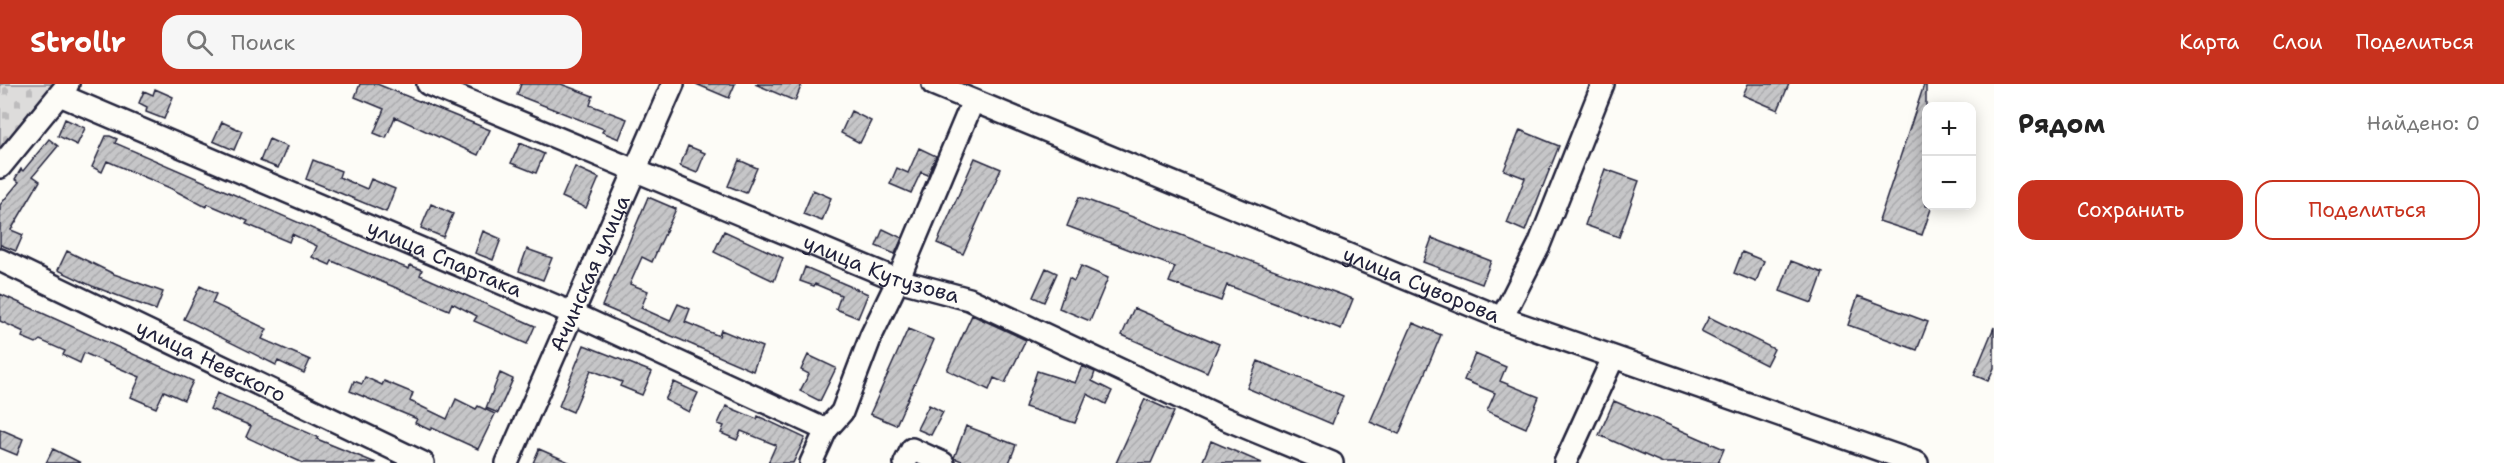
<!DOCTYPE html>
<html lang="ru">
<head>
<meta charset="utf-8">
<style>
  body { margin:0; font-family:"Shantell Sans",sans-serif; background:#f6f6f6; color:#222 }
  .controls { position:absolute; right:18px; top:18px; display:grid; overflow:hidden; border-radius:12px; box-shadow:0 3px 15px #0003 }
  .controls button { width:54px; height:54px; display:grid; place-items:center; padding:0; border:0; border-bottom:2px solid #e0e0e0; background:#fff; color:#222; font:30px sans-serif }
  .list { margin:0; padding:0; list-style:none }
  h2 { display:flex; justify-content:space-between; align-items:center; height:78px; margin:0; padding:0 24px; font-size:26px }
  h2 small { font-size:20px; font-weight:400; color:#767676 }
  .actions { display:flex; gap:12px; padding:18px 24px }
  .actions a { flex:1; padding:14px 0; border:2px solid #c8321e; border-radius:18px; text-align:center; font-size:21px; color:#c8321e }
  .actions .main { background:#c8321e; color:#fff }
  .icon { flex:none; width:33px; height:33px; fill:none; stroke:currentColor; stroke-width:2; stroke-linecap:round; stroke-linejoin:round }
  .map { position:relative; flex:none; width:1994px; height:379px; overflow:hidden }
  header { display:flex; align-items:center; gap:36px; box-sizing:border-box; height:84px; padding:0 30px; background:#c8321e; color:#fff }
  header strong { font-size:28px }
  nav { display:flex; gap:33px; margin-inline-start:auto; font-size:21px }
  .search { width:420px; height:54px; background:#f6f6f6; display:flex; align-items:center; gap:15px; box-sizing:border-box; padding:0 21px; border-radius:18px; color:#767676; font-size:22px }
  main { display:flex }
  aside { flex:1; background:#fff }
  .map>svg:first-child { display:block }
</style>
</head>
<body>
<header>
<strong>Strollr</strong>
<div class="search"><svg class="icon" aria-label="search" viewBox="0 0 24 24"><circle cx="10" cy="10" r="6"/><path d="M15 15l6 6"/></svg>Поиск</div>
<nav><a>Карта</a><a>Слои</a><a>Поделиться</a></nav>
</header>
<main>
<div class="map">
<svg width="1994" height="379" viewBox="0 0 1994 379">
  <defs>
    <pattern id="cemetery-stones" width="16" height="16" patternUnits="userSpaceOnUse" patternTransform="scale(1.5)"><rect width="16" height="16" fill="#dddcdb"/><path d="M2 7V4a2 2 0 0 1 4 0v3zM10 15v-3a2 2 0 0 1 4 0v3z" fill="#bdbcbd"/></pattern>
    <pattern id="building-hatch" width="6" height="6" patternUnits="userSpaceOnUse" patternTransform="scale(1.5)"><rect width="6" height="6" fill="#c6c6c8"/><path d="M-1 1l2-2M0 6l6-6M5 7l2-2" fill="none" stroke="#aaaaad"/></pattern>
  </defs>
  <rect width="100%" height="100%" fill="#fdfcf7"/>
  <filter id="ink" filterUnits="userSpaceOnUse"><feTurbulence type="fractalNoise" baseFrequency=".0167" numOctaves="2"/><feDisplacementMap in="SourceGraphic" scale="12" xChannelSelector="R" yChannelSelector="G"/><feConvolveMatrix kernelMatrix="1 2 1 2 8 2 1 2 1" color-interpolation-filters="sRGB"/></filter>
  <g filter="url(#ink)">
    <!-- cemetery -->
    <path fill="url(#cemetery-stones)" stroke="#807f8b" stroke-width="1.5" d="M0 0H55L0 66Z"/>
    <!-- building -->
    <path fill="url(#building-hatch)" stroke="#22223b" stroke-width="1.5" d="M360 0H377L490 46 478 71 395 33 386 54 374 49 384 25 355 13Z
      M521 0H561L593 12 590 21 627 35 619 55 602 48 604 45 517 11Z
      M696 0H735L729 14Z
      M755 0H802L795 17Z
      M1748 0H1789L1778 26 1743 11Z
      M1924 1H1926V122H1932L1922 151 1879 137Z
      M155 5 173 13 164 35 146 28 147 23 139 19 144 7 153 11Z
      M851 27 871 37 860 59 841 49Z
      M65 35 85 44 77 61 58 52Z
      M222 38 242 47 234 66 213 57Z
      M1520 46 1559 62 1525 147 1507 139 1525 94 1504 86Z
      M106 52H110L117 55 115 59 371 170 409 185 410 181 422 186 420 191 535 242 527 260 474 237 477 232 452 219 449 226 332 177 330 181 312 173 317 162 292 150 289 158 246 140 248 137 208 120 206 123 170 104 107 77 102 88 92 83Z
      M49 55 58 62 33 92 40 97 11 146 23 151 16 167 1 161 0 163V121L19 98 15 95 21 85 23 87Z
      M269 55 287 63 278 84 260 77Z
      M520 59 544 70 536 89 511 79Z
      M688 62 705 69 697 89 680 82Z
      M919 64 936 72 928 91 921 88 911 109 890 100 897 84 908 89Z
      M975 74 1001 85 963 170 937 159Z
      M313 76 341 87 339 93 367 105 371 95 395 105 386 128 306 95Z
      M739 76 757 84 746 109 728 102Z
      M575 83 599 94 586 124 562 113Z
      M1605 85 1639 97 1619 153 1585 141Z
      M813 106 831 114 822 137 803 130Z
      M648 113 676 125 652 178 642 173 630 200 648 207 641 224 670 237 678 220 690 225 685 238 719 252 721 246 762 263 753 287 602 222Z
      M1079 113 1353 215 1341 245 1227 201 1221 217 1169 198 1175 183 1067 142Z
      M431 120 453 130 443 153 421 144Z
      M883 145 902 154 895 170 876 162Z
      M483 147 501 155 493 176 475 169Z
      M724 147 783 174 774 197 714 168Z
      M1432 154 1491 177 1482 200 1423 178Z
      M527 165 552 174 543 196 519 187Z
      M67 167 114 190 163 208 156 226 92 202 58 186Z
      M1742 168 1764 177 1756 198 1734 189Z
      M1791 177 1823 189 1812 219 1780 207Z
      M1081 182 1108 194 1090 237 1059 224 1069 194 1074 197Z
      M805 183 868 210 858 234 836 225 841 211 815 200 814 202 800 197Z
      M1046 184 1057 189 1044 218 1033 213Z
      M200 202 216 210 212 219 267 245 262 255 310 276 304 289 278 277 276 281 184 235Z
      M0 210 193 297 184 316 164 307 156 324 131 313 140 293 84 269 80 279 63 271 65 267 40 256 36 259 22 253 24 248 0 237Z
      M1858 212 1928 238 1917 266 1848 241Z
      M1134 224 1219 260 1207 288 1122 251Z
      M972 231 1026 256 1005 299 994 294 989 306 947 286Z
      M1709 233 1774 265 1766 281 1701 248Z
      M1413 239 1441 251 1399 350 1370 338Z
      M1994 243V284L1988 297 1974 291Z
      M908 245 934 256 896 341 870 330Z
      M584 261 652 288 642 311 620 302 622 298 591 286 573 328 559 322Z
      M1475 270 1506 283 1500 297 1539 313 1526 344 1487 327 1495 309 1464 296Z
      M808 271 836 284 820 317 800 307 809 290 801 286Z
      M1258 277 1343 312 1332 340 1247 304Z
      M1082 282 1095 288 1092 297 1112 307 1106 320 1087 310 1075 339 1025 323 1037 287 1075 299Z
      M500 289 513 295 498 329 486 324Z
      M365 293 382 301 384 297 413 309 410 317 447 335 456 315 476 325 478 322 495 330 478 365 432 344 430 346 415 339 417 335 350 307 354 297 362 300Z
      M674 298 698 309 689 328 665 316Z
      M217 309 318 353 317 355 376 379H303L246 353 251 342 210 325Z
      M1145 315 1174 328 1151 379H1116Z
      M1614 317 1724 365 1718 379H1663L1599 351Z
      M929 321 943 328 931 351 917 345Z
      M726 322 757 335 758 332 805 354 793 379H768L776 361 741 347 737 356 721 349 724 342 718 340Z
      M966 342 1016 361 1009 379H967L954 374Z
      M0 345 23 355 17 371 0 364Z
      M1211 357 1262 379H1202Z
      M53 365 81 379H46Z
      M539 365 571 379H533Z"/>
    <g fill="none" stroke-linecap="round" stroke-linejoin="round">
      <defs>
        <g id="minor">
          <path id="s1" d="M428 0 898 196 969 215 1221 333 1332 379"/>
          <path id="s2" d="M933 0 1502 234 1917 379"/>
          <path id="s3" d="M60 11 572 229 826 346"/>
          <path d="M0 83 68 0"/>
          <path id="s4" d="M0 176 423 379"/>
          <path d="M1502 234 1539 161 1603 0"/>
          <path id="s5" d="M507 379 673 0"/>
          <path d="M811 379 826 346 842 328 871 252 898 196 973 17"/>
          <path d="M905 379 912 365 943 379"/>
          <path d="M1565 379 1613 274"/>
        </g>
      </defs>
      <!-- minor casing -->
      <use href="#minor" stroke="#22223b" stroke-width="26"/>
      <!-- minor -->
      <use href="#minor" stroke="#fdfcf7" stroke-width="21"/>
    </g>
  </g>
  <g text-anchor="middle" stroke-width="4.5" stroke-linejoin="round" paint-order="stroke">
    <!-- street labels -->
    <g font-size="21" fill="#22223b" stroke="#fdfcf7">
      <text dy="7" stroke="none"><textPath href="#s3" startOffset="418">улица Спартака</textPath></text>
      <text dy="7" stroke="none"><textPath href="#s1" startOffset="490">улица Кутузова</textPath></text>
      <text dy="7" stroke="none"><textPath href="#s5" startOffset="207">Ачинская улица</textPath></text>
      <text dy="7" stroke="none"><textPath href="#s2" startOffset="528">улица Суворова</textPath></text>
      <text dy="7" stroke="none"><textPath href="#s4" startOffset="234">улица Невского</textPath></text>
    </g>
  </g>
</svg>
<div class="controls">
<button>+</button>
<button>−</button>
</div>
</div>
<aside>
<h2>Рядом<small>Найдено: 0</small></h2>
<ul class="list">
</ul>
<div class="actions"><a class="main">Сохранить</a><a>Поделиться</a></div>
</aside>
</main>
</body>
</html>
